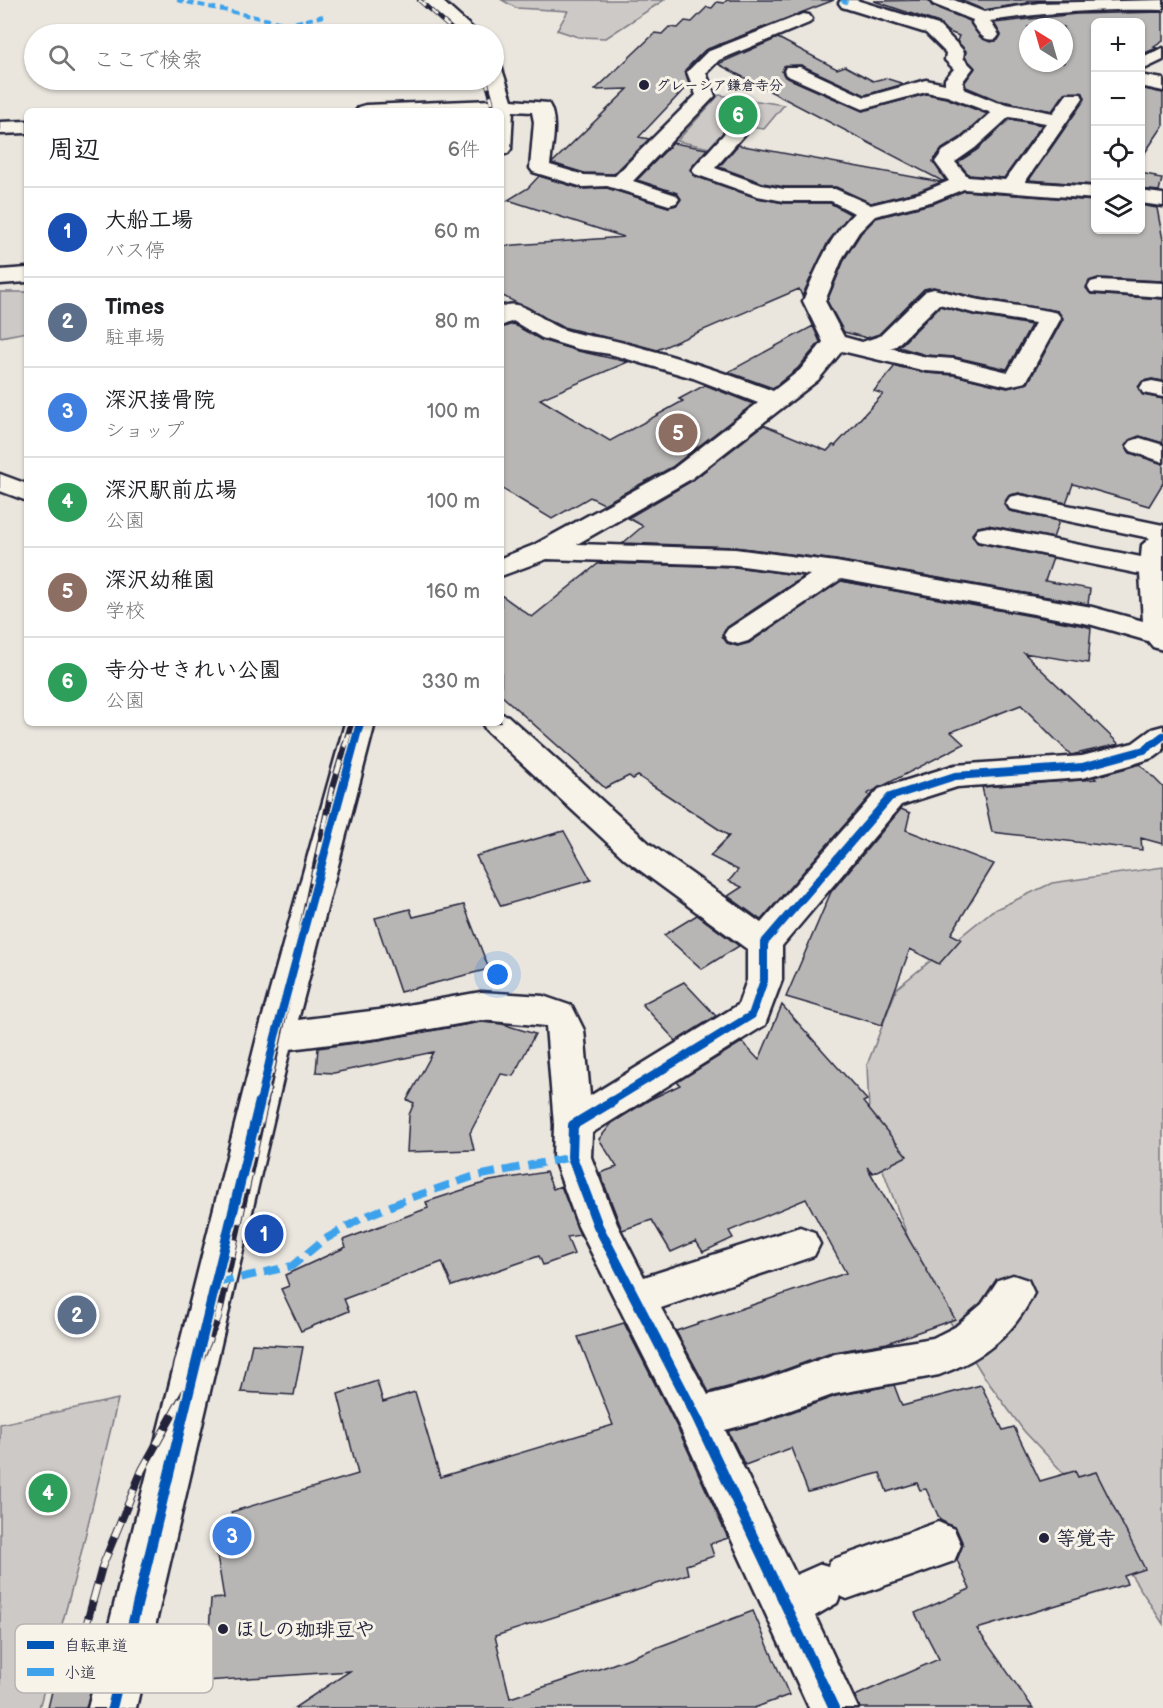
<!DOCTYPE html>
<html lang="ja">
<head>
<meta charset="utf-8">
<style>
  body { margin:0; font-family:"Balsamiq Sans","Klee One",sans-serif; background:#f2f2f2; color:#202124 }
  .controls { position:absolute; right:18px; top:18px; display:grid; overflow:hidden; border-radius:9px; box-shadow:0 2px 4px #0004 }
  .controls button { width:54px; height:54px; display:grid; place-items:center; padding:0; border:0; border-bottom:2px solid #e0e0e0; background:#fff; color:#202124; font:30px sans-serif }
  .compass { position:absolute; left:1019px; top:18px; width:54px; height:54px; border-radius:50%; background:#fff; box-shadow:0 2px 4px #0004; rotate:323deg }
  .you { position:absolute; left:498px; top:975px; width:21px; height:21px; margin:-15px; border:4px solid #fff; border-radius:50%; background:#1a73e8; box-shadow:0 0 0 9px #1a73e833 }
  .badge { display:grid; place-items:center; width:39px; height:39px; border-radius:50%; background:#7c3aed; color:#fff; font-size:20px; font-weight:700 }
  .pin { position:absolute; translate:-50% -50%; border:3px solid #fff; box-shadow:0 2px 6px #0006 }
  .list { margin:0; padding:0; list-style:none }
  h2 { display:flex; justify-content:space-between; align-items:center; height:78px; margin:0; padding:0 24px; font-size:26px }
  h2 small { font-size:20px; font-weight:400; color:#757577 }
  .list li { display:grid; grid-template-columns:39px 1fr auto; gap:18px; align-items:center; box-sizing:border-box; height:90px; padding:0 24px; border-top:2px solid #e0e0e0 }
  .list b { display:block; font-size:22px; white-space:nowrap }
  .list p { margin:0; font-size:20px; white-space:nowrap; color:#757577 }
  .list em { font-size:20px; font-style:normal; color:#757577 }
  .icon { flex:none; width:33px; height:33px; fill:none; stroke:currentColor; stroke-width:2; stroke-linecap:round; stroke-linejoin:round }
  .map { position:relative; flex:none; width:1163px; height:1708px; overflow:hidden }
  .search { position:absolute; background:#fff; box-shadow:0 2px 4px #0004; left:24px; top:24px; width:480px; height:66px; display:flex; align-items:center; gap:15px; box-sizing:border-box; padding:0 21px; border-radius:33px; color:#757577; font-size:22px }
  .panel { position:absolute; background:#fff; box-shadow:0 2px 4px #0004; left:24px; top:108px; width:480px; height:618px; border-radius:9px }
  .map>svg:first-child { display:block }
</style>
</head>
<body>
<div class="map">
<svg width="1163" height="1708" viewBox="0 0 1163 1708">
  <rect width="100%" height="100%" fill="#eae6de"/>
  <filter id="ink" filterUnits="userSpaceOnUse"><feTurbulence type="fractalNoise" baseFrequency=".0167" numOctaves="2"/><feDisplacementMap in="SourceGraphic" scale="12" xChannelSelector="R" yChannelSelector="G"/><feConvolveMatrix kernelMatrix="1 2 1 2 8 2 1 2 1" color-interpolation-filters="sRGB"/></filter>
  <g filter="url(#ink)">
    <!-- green -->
    <path fill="#cdc9c6" stroke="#787680" stroke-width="1.5" d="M502 0H664L606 38 578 37 557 30 568 11 516 8Z
      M719 95 784 105 764 129 737 125 714 149 677 141Z
      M0 292H27V332L0 337Z
      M1163 867V1624L1069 1479 1024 1431 983 1375 923 1278 870 1135 867 1065 897 988 992 911 1052 883Z
      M118 1399 79 1562 39 1708H0V1424Z"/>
    <!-- building -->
    <path fill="#b8b6b5" stroke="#22223b" stroke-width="1.5" fill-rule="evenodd" d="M727 0H834L705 50 685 70 689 84 639 137 649 139 614 174 584 173 552 163 628 89 595 90 655 33 662 34 669 27 678 28 685 21 692 22 707 7 712 8 717 2 724 3Z
      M928 0 932 6 970 21 980 37 991 42 998 40 1001 35 994 23 1076 14 1163 12V41L1154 47 1157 48 1140 55V22H1095V185L1029 180 1085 99 1083 93H1065L1052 111 997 100 966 87 965 82 975 68 965 57 966 51 957 41 959 36 947 31 939 23 874 1ZM1028 27H1064V63H1028Z
      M960 0H1070L1039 1 984 10Z
      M778 38 837 69 845 66 873 81 885 78 904 84 865 95 801 65 784 66 782 72 785 77 862 111 926 94 946 98 987 114 960 138 942 149 933 161 945 180 942 181 718 64Z
      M1140 88 1163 93V126L1140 160Z
      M1010 119 1042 125 1004 178 969 175 958 162 977 150Z
      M673 143 707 149 690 169 694 176 757 198 784 203H830L850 214 828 242 802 296 799 289 657 350 563 327 501 295V246L624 237 508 200 528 188 539 176 582 189 607 188 668 207 677 205 681 199 677 193 637 180Z
      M738 145 941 182 919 191 871 203 836 187H784L763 183 719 167Z
      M1140 173 1156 176 1155 178 1162 179 1159 191 1140 189Z
      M964 191 1095 201V230H1140V205L1157 208 1163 240V281L1098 278 1089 281 1086 288 1091 294 1163 299V381L1152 379 1143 381 1138 387 1143 395 1163 399V443L1139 436 1129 440 1125 446 1130 453 1163 464V483L1149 506 1073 484 1066 503 1019 493 1010 495 1004 504 1010 511 1059 521 1053 538 988 525 978 527 972 534 978 543 1053 558 1045 581 1090 589 1088 604 836 560 735 547 623 543 643 526 628 518 692 481 764 425 827 451 833 445 835 446 883 394 874 391 895 366 926 373 954 375 1007 388 1028 383 1063 319 1058 311 974 297 933 287 924 289 879 334 867 338 844 332 827 301 845 258 861 233 876 218 935 203Z
      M940 306 973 315 1031 325 1007 369 955 357 926 355 899 347Z
      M513 324 541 340 578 351 628 362 540 399 610 441 683 401 679 399 705 385 753 404 672 467 604 504 590 497 552 519 501 488V328Z
      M813 326 820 342 798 368 773 388 728 372Z
      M599 563 735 567 804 576 726 628 722 636 727 643 737 646 749 643 841 581 1085 626 1091 628 1088 663 1024 653 1119 744 1071 755 1021 705 951 732 964 744 867 794 870 796 761 920 728 896 742 887 729 881 738 870 710 856 729 836 638 776 633 779 629 776 605 788 501 695V595L532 617Z
      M1140 764 1163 787V844L1141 838 1142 850 992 832 982 787 1096 779 1094 777Z
      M901 809 910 813 906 830 994 864 951 934 961 939 939 964 910 949 882 1025 786 997 831 892Z
      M564 831 591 880 501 906 476 856Z
      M464 905 489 969 400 992 375 918 410 909 413 917Z
      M697 915 739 946 702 969 664 935Z
      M684 982 716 1016 676 1041 642 1004Z
      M782 1005 867 1100 863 1102 907 1156 873 1173 867 1167 955 1319 887 1343 834 1352 762 1378 709 1392 676 1331 846 1273 806 1199 729 1231 733 1238 703 1252 696 1241 671 1252 652 1220 622 1230 600 1173 617 1167 599 1139 612 1123 649 1100 680 1085 677 1082 742 1042 759 1060Z
      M481 1022 502 1024 535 1034 513 1076 501 1074 470 1133 474 1150 407 1152 409 1115 414 1103 407 1100 433 1052 334 1073 316 1072 318 1048 379 1040Z
      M546 1172 553 1189 561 1186 580 1235 567 1237 574 1254 543 1265 539 1256 452 1286 442 1262 344 1299 349 1311 301 1331 281 1289 289 1286 285 1275 346 1247 343 1240 428 1208 426 1202 490 1181Z
      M624 1323 680 1433 728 1538 710 1544 714 1556 686 1565 688 1574 495 1636 510 1698 608 1666 753 1611 789 1695 754 1708H294L350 1671 206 1681 211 1599 224 1598 215 1543 216 1525 233 1520 231 1512 358 1474 338 1394 377 1381 383 1402 415 1392 440 1477 613 1425 578 1337Z
      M252 1344 303 1347 294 1395 241 1392Z
      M894 1385 902 1406 981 1385 1003 1430 1014 1427 1040 1481 1075 1471 1078 1477 1096 1472 1145 1569 1124 1576 1127 1584 977 1629 1033 1708H860L855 1696 939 1659 915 1613 970 1589 957 1560 963 1544 956 1528 940 1520 926 1489 920 1490 917 1483 887 1492 880 1473 808 1492 791 1448 745 1465 728 1431 764 1422 836 1396Z
      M58 1666 96 1669 86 1708H48Z"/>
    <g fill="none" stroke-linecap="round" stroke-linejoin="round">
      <defs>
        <path id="minor" d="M422 0H441L479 34H460Z
          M841 0H856L938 25 961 48 964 52 963 58 973 68 963 81 964 89 996 102 1053 113 1067 94H1081L1083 98 1025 182 1096 187V199L964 189 934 201 875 216 859 232 843 257 825 301 844 337 862 342 880 336 926 291 934 289 974 299 1049 311 1057 313 1061 318 1026 382 1008 386 954 373 926 371 842 351 818 380 691 479 577 544 735 549 836 562 1092 607 1143 621 1140 574 988 543 978 541 974 535 978 529 988 527 1141 557 1142 545 1150 538 1010 509 1006 503 1010 497 1019 495 1163 525V650L1153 647 1148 641 1089 624 841 579 748 641 738 644 728 641 724 635 728 629 810 575 735 565 547 559 501 576V558L534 545 673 469 758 403 693 378 610 354 578 349 542 338 513 321 501 326V307C521 296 544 323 562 329 581 336 601 337 620 342 672 355 723 372 773 391L800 370 823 342 803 301C816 269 829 237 854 213L831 201H784L757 196 695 174 692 170 695 166 733 124H747L750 128 715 168 762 185 784 189H835L871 205 920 193 949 181 935 162 943 151 961 140 990 114 989 112 947 96 926 92 863 109 786 75 784 71 786 67H800L865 97 926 80 945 84V79L954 69 945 60 946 53 926 33 842 7 839 3ZM1009 117 1046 123 1005 180 968 177 955 162 975 148ZM939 304 973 313 1035 323 1008 372 954 359 926 357 890 348 896 346Z
          M930 0H954L984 12 1039 3 1163 0V10C1105 9 1047 12 990 21L999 35 996 39C983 42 979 33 972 23L973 20 933 4Z
          M803 14 809 15 812 19 809 23 719 60 706 73 715 96 633 181 676 195 679 199 676 203 669 205 607 186 583 187 533 172 530 168 534 122 532 112 513 111 511 149 508 153 501 155V111H356L359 107 366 105 493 100 488 80H494V62L500 63 512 100 548 103C559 119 552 146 550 165L584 175 615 176 696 95 687 72 707 52Z
          M1163 48V60L1140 71V58Z
          M1140 75 1163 79V91L1140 86Z
          M27 121V133L0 134V122Z
          M1140 191 1163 194V206L1140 203Z
          M27 268V282L0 284V270Z
          M1099 280 1163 283V297L1091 292 1088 287 1091 282Z
          M1152 381 1163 383V397L1143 393 1140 388 1143 383Z
          M1140 438 1163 445V462L1131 451 1127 446 1131 441Z
          M0 474 27 484V501L0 491Z
          M501 714 508 716 650 844 761 923 879 789 955 765 1082 756 1133 743 1152 729 1163 726V751L1155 757 1127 766 1082 778 957 787 901 805 782 946V980L765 1025 592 1133 591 1157 617 1224 644 1277 800 1227 814 1232 820 1244 814 1256 661 1308 708 1395 763 1380 835 1354 933 1338 955 1327 982 1304 998 1280 1013 1275 1028 1280 1034 1293C1013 1336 983 1359 939 1375L835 1394 763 1420 725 1430 796 1575 821 1564 828 1566 831 1560 938 1522 954 1529 961 1545 954 1561 847 1599 840 1596 837 1603 815 1616 858 1708H809L682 1432 578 1226 553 1157 554 1125 546 1026 481 1020 379 1038 290 1049 136 1708H88L257 1037 345 723H375L298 1020 379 1010 481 992 543 996 572 1006 584 1030 590 1096 738 1005 747 980V949L626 860 486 730 482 723H501Z"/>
      </defs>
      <!-- minor casing -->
      <use href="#minor" stroke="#22223b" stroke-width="5"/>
      <!-- minor -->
      <use href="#minor" fill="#f7f3e8" fill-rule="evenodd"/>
      <defs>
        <path id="rail-far2" d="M419 0 457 34
          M486 80 492 101V111"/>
        <path id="rail-far1" d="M265 1102 332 789 352 723"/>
        <path id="rail" d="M75 1667 102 1567 142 1470 188 1387 218 1318 265 1101"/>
      </defs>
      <!-- rail-far2 casing -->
      <use href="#rail-far2" stroke="#22223b" stroke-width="4.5"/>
      <!-- rail-far1 casing -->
      <use href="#rail-far1" stroke="#22223b" stroke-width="7"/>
      <!-- rail casing -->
      <use href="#rail" stroke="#22223b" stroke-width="8"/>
      <!-- rail-far2 -->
      <use href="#rail-far2" stroke="#f7f3e8" stroke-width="3" stroke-dasharray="8" stroke-linecap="butt"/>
      <!-- rail-far1 -->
      <use href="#rail-far1" stroke="#f7f3e8" stroke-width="4.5" stroke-dasharray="14" stroke-linecap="butt"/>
      <!-- rail -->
      <use href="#rail" stroke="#f7f3e8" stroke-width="6" stroke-dasharray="17" stroke-linecap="butt"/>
      <!-- quiet-far1 -->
      <path stroke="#3ea2ec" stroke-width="4" stroke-dasharray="7 4" stroke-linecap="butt" d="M177 0 288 24 323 16
        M841 0 848 3"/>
      <!-- quiet -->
      <path stroke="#3ea2ec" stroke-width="8" stroke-dasharray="16 8" stroke-linecap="butt" d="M217 1283 292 1266 322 1241 364 1217 410 1198 472 1177 572 1157"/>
      <defs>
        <path id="cycleway-far1" d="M260 1102 275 1037 360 723
          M610 1102 752 1015 764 980V943L890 797 955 776 1082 767 1144 750 1163 736"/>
        <path id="cycleway" d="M613 1101 573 1125 572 1157 598 1226 697 1418 834 1708
          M112 1708 260 1101"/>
      </defs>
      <!-- cycleway-far1 casing -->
      <use href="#cycleway-far1" stroke="#f7f3e8" stroke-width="11"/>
      <!-- cycleway casing -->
      <use href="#cycleway" stroke="#f7f3e8" stroke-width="14"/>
      <!-- cycleway-far1 -->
      <use href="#cycleway-far1" stroke="#0057b8" stroke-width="8"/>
      <!-- cycleway -->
      <use href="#cycleway" stroke="#0057b8" stroke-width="10"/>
    </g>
  </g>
  <!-- markers -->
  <g fill="#22223b" stroke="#f7f3e8" stroke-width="2">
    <circle cx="644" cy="85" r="6"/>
    <circle cx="1044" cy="1538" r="6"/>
    <circle cx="223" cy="1629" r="6"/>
  </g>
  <g text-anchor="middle" stroke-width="6" stroke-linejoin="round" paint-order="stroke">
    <!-- far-poi labels -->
    <g font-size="14" font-weight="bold" fill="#22223b" stroke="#f7f3e8" text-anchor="start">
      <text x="656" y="90">グレーシア鎌倉寺分</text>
    </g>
    <!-- near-poi labels -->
    <g font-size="20" font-weight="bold" fill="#22223b" stroke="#f7f3e8" text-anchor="start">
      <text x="1056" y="1545">等覚寺</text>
      <text x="235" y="1636">ほしの珈琲豆や</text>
    </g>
  </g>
  <!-- legend -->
  <rect x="15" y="1624" width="198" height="69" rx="9" fill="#f7f3e8" stroke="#b7b4b4" stroke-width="1.5"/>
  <rect x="27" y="1641" width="27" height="8" fill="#0057b8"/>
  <rect x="27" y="1668" width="27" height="8" fill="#3ea2ec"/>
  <g font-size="16" fill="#22223b">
    <text x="64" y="1651">自転車道</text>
    <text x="64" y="1678">小道</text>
  </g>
</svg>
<div class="controls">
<button>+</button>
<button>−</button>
<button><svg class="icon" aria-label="locate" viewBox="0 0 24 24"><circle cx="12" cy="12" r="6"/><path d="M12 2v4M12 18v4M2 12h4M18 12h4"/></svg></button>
<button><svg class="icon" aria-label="layers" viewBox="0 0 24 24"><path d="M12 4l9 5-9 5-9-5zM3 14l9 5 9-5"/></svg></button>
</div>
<svg class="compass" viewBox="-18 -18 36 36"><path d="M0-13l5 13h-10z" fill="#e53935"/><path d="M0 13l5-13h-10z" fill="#757577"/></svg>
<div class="you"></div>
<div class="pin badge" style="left:264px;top:1234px;background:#1a4fb4">1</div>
<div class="pin badge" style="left:77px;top:1315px;background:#5c6f8a">2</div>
<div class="pin badge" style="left:232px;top:1536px;background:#3f7fe0">3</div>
<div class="pin badge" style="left:48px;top:1493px;background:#2e9e5b">4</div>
<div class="pin badge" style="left:678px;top:433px;background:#8d6e63">5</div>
<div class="pin badge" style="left:738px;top:115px;background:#2e9e5b">6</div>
<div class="search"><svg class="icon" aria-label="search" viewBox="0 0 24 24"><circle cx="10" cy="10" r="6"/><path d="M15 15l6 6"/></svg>ここで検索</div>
<section class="panel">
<h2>周辺<small>6件</small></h2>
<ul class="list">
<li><span class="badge" style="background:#1a4fb4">1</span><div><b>大船工場</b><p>バス停</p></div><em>60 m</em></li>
<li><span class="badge" style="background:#5c6f8a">2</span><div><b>Times</b><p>駐車場</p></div><em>80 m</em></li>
<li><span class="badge" style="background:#3f7fe0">3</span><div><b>深沢接骨院</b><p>ショップ</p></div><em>100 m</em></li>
<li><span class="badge" style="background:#2e9e5b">4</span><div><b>深沢駅前広場</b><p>公園</p></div><em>100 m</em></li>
<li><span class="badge" style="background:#8d6e63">5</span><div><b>深沢幼稚園</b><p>学校</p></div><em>160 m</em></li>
<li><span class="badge" style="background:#2e9e5b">6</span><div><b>寺分せきれい公園</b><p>公園</p></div><em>330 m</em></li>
</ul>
</section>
</div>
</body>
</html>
